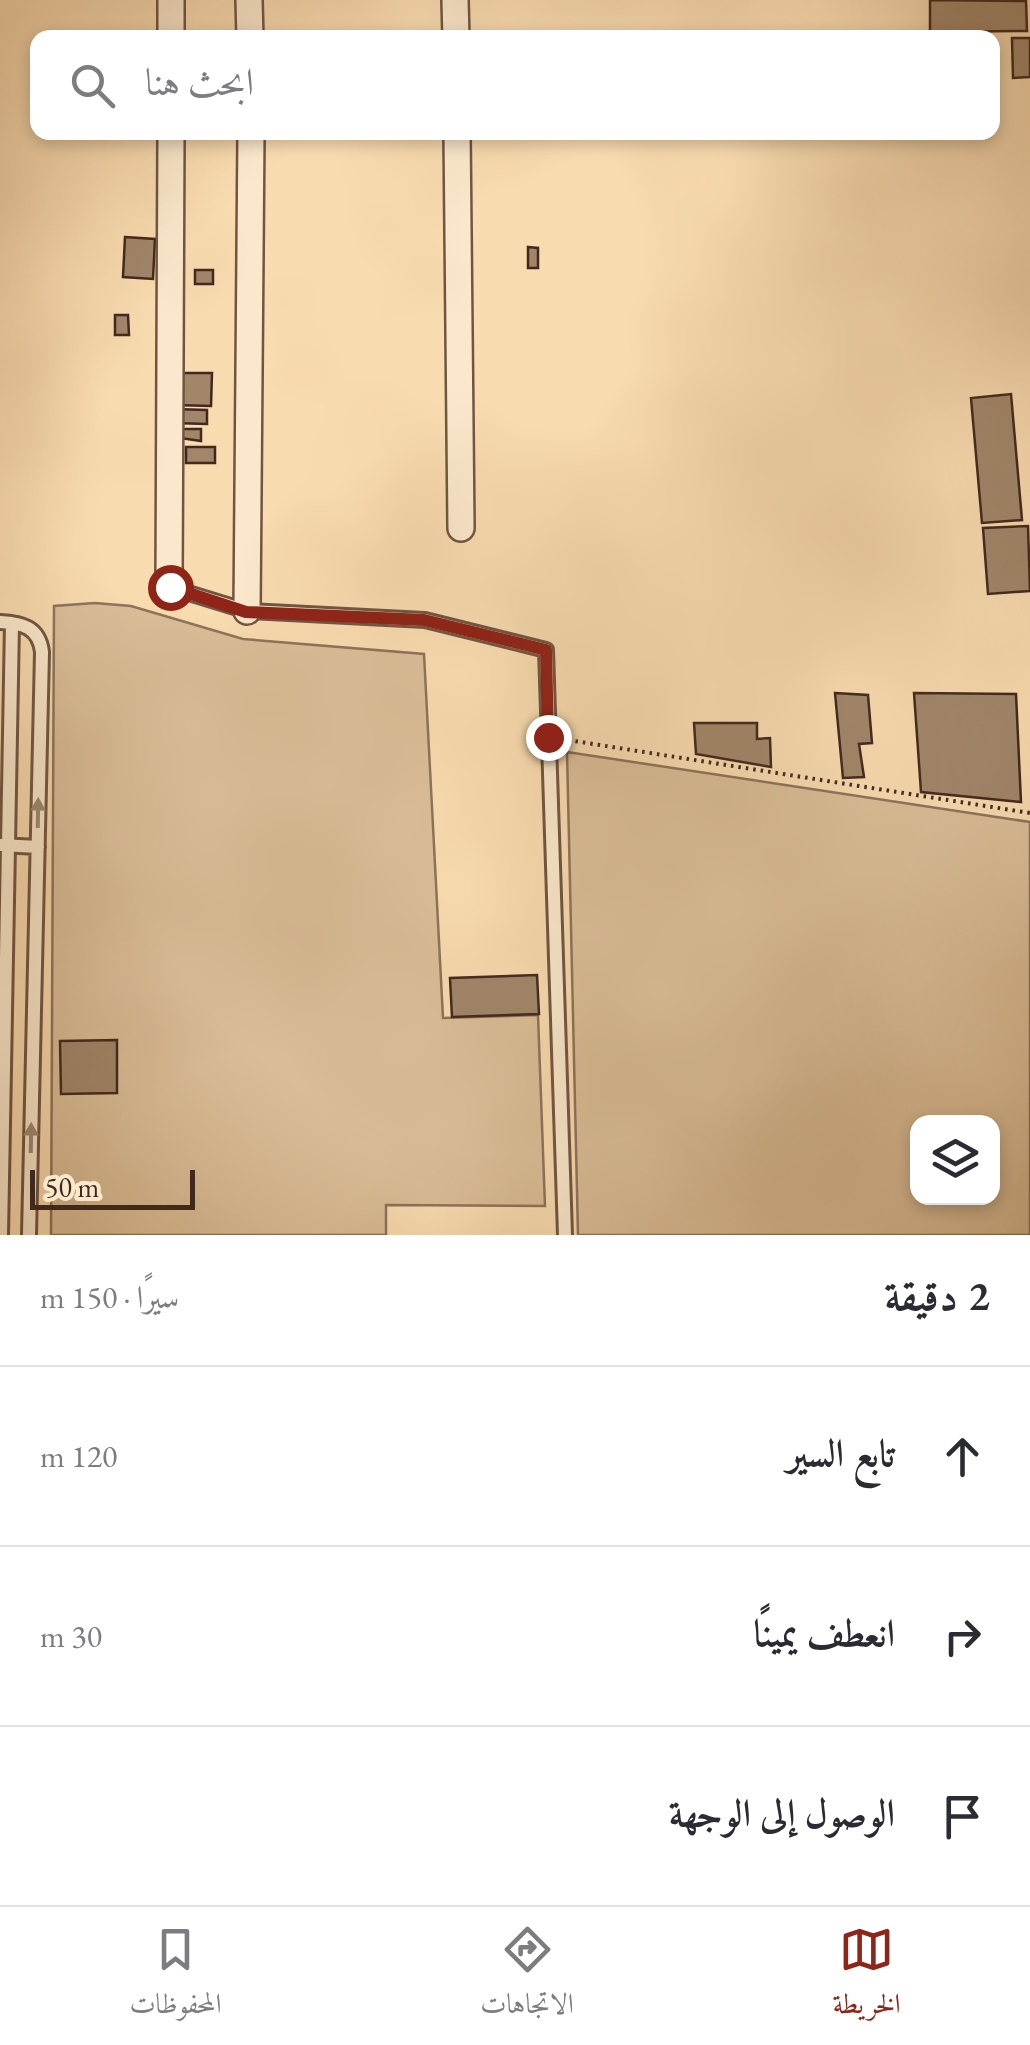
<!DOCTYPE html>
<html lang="ar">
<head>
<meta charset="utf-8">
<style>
  body { margin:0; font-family:"EB Garamond",Amiri,serif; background:#f2f2f3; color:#2b2b33; direction:rtl }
  .controls { position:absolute; right:30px; bottom:30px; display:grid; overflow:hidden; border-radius:20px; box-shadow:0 5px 15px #0003 }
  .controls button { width:90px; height:90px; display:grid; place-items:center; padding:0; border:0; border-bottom:2px solid #e1e1e2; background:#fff; color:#2b2b33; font:50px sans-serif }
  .scale { position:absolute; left:30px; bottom:25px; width:165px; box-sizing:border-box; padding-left:10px; border:5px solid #42291e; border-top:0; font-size:28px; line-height:35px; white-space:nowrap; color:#42291e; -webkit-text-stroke:8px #fbe8cc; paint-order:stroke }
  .stop { position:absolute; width:30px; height:30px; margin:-22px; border:8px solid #8f2418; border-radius:50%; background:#fff }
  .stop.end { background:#8f2418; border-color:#fff; box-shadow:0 2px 10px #0008 }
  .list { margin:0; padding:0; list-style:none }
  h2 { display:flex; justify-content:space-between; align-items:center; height:130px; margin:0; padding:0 40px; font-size:42px }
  h2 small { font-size:32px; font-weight:400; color:#7c7c81 }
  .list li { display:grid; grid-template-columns:65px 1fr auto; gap:30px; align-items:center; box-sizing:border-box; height:180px; padding:0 40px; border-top:2px solid #e1e1e2 }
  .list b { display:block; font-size:38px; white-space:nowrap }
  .list em { font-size:32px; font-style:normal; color:#7c7c81 }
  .icon { flex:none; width:55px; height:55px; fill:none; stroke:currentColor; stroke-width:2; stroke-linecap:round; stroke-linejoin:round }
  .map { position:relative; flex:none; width:1030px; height:1235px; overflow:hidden; direction:ltr }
  .search { position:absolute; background:#fff; box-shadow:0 5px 15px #0003; left:30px; right:30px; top:30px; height:110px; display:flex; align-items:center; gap:25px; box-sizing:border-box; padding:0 35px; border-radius:20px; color:#7c7c81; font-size:38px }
  .sheet { height:670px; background:#fff }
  nav { display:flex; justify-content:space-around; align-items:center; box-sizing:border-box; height:140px; border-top:2px solid #e1e1e2; background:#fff; font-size:28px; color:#7c7c81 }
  nav a { display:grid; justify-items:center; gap:5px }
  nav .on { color:#8f2418 }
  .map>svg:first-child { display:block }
</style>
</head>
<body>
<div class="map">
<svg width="1030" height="1235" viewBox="0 0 1030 1235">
  <rect width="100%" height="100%" fill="#f9dbb0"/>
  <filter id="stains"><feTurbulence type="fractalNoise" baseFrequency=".002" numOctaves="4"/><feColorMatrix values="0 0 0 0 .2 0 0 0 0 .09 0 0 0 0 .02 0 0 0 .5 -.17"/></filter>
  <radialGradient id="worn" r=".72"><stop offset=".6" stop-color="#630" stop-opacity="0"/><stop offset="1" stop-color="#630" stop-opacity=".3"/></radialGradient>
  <!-- green -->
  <path fill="#dabd97" stroke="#8e735a" stroke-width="2.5" fill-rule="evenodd" d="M95 603 131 606 243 639 424 654 443 1018 538 1015 545 1206 386 1205V1235H51L54 606Z
    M567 752 1030 822V1235H578ZM918 1122H992V1198H918Z"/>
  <!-- building -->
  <path fill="#a1866a" stroke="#42291e" stroke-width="2.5" d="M930 0 1026 1 1027 31 930 32Z
    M1012 38H1030V77L1013 78Z
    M125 237 155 239 153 279 123 277Z
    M528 247 538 248V268H528Z
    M195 270H213V284H195Z
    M115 315H128L129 335H115Z
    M174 373H212L211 406 173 405Z
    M1011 394 1022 520 982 523 971 398Z
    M173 409 207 410V424L173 423Z
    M180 429H201V441L180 438Z
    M186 447H215V463H186Z
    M1028 526 1030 591 988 594 983 528Z
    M835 693 868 695 872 743 859 744 864 777 843 778Z
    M914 693 1016 694 1021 802 921 792Z
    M694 723H757V739L770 738 771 767 696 754Z
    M537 975 539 1014 452 1017 450 978Z
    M117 1040V1093L61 1094 60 1041Z"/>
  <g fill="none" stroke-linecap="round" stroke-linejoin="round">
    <defs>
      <path id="service" d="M169 587 247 611 425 620 546 650 565 1235
        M0 622C22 623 39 627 42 652L29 1235
        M0 845 38 847
        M1 1235 12 623"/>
      <path id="minor" d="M249 0 250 38
        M455 0 456 38
        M171 38V0
        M457 132 461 528
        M169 587 171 132
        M247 611 251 132"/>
    </defs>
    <!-- service casing -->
    <use href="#service" stroke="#705642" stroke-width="18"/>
    <!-- minor casing -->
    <use href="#minor" stroke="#705642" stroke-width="30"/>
    <!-- path -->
    <path stroke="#42291e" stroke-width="4" stroke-dasharray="2.5 5" stroke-linecap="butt" d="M568 740 1030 813"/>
    <!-- service -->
    <use href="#service" stroke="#fbe8cc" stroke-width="12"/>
    <!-- minor -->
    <use href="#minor" stroke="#fbe8cc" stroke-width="25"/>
  </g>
  <!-- one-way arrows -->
  <defs><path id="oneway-solid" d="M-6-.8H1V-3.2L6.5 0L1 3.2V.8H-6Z" transform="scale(2.5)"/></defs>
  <g fill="#9e8875">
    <use href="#oneway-solid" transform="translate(38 813) rotate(-89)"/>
    <use href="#oneway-solid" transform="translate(31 1138) rotate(-89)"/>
  </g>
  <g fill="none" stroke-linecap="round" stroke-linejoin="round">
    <!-- route -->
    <path stroke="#8f2418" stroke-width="12" d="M170 587 246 612 424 620 546 650 548 737"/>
  </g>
  <rect width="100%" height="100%" filter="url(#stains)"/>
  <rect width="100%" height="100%" fill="url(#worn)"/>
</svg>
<div class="controls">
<button><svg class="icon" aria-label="layers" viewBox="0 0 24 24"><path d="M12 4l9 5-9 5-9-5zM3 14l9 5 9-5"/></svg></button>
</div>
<div class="scale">50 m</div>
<div class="stop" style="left:170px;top:587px"></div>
<div class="stop end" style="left:548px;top:737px"></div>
<div class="search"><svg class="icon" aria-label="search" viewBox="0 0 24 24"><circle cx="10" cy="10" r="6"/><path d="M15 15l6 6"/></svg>ابحث هنا</div>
</div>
<section class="sheet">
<h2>2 دقيقة<small>سيرًا · 150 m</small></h2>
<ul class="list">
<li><svg class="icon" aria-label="ahead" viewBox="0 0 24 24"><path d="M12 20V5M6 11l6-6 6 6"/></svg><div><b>تابع السير</b></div><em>120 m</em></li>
<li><svg class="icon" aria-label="right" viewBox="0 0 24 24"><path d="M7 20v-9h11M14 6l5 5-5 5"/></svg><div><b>انعطف يمينًا</b></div><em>30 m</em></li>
<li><svg class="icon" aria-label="arrive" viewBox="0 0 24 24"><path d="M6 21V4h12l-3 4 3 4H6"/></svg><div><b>الوصول إلى الوجهة</b></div></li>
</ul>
</section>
<nav>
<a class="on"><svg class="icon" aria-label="map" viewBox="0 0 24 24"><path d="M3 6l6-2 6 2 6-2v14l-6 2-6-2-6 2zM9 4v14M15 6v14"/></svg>الخريطة</a>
<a><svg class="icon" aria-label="directions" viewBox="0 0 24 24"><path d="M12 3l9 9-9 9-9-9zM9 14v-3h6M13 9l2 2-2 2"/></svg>الاتجاهات</a>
<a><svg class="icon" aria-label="saved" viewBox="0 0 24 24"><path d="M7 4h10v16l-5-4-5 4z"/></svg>المحفوظات</a>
</nav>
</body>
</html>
